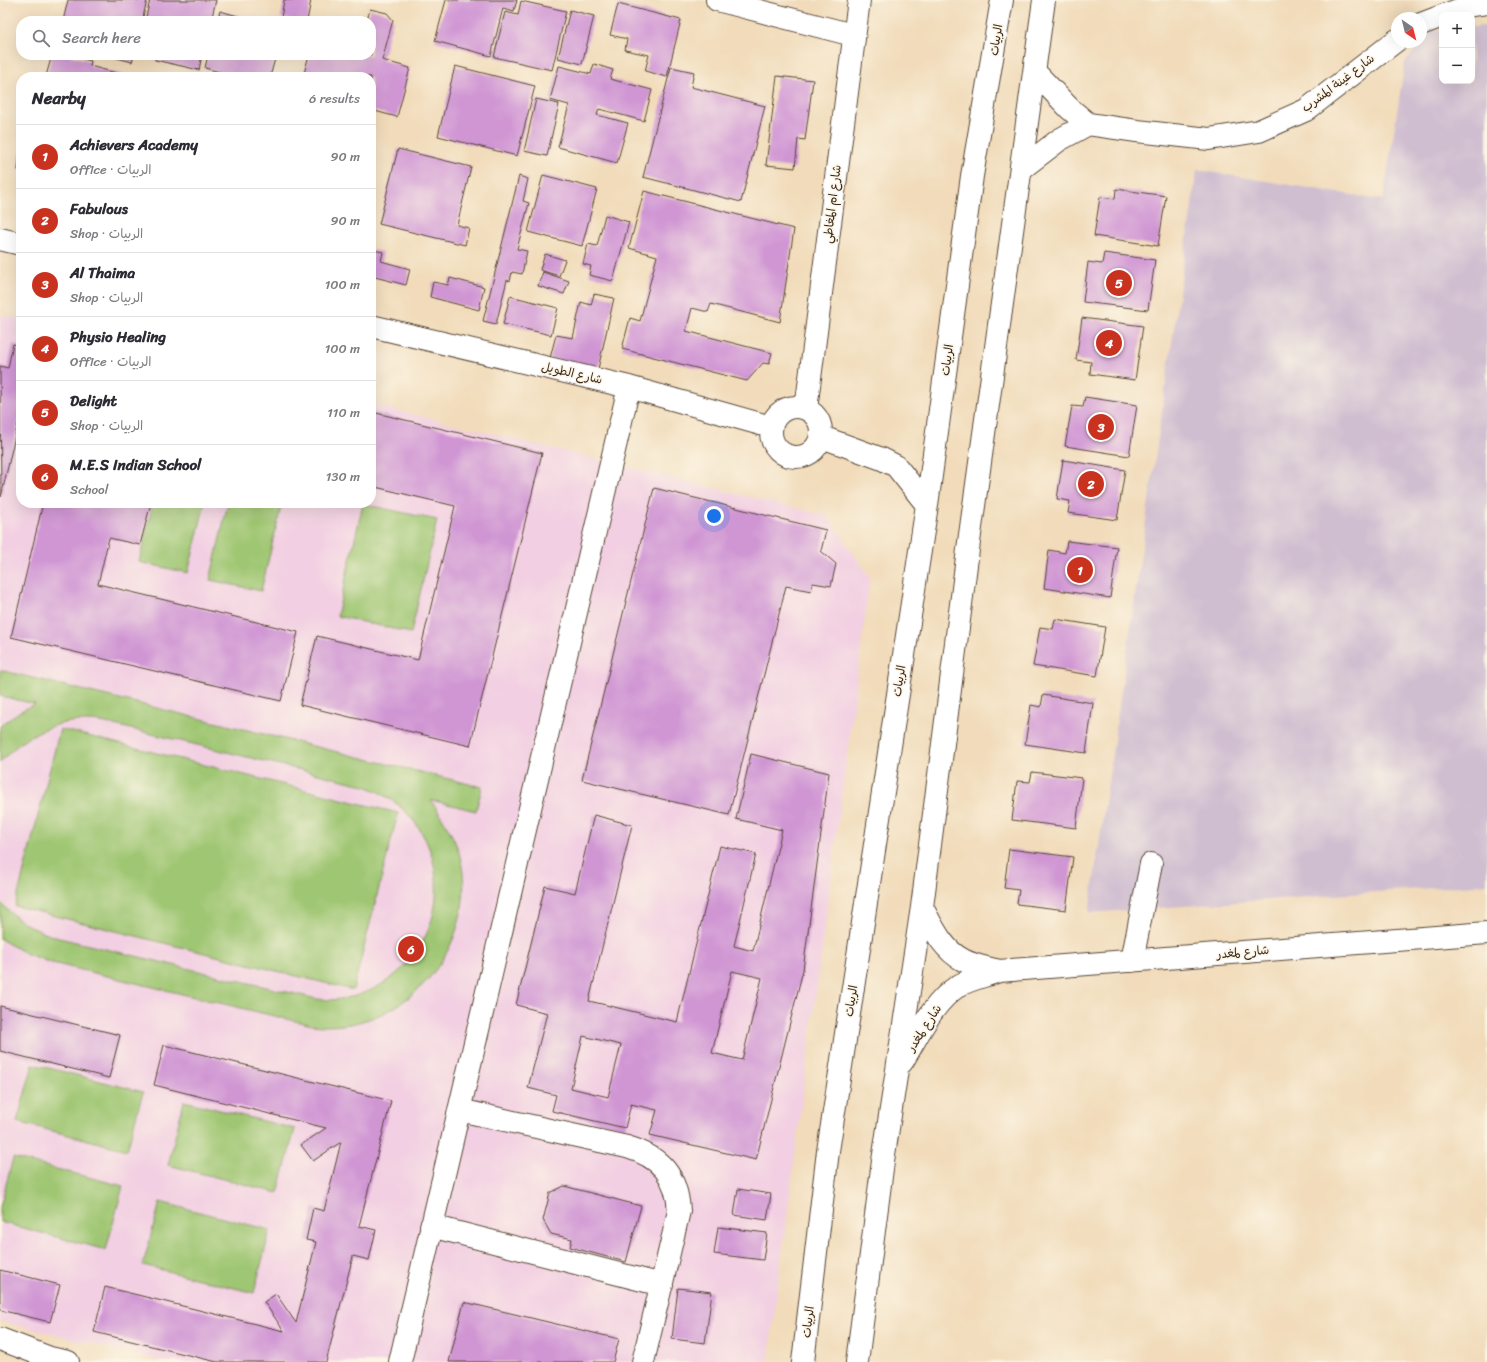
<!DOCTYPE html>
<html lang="en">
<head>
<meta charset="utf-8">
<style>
  body { margin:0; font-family:Sriracha,"Playpen Sans Arabic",sans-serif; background:#f2f2f3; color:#2b2b33 }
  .controls { position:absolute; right:12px; top:12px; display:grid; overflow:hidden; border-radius:8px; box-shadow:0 4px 16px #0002 }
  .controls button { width:36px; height:36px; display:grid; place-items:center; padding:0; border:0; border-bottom:1px solid #e1e1e2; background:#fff; color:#2b2b33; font:20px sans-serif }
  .compass { position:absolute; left:1391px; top:12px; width:36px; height:36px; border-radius:50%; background:#fff; box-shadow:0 4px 16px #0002; rotate:145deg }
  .you { position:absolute; left:714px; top:516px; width:14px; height:14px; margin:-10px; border:3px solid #fff; border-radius:50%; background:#1a73e8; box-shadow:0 0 0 6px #1a73e833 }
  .badge { display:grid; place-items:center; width:26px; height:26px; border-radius:50%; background:#c8321e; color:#fff; font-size:13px; font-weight:700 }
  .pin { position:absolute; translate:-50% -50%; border:2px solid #fff; box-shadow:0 1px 4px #0006 }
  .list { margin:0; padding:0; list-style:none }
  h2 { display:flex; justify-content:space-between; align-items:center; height:52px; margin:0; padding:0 16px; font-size:17px }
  h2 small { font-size:13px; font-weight:400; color:#7c7c81 }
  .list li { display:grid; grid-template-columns:26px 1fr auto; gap:12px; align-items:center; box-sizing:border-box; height:64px; padding:0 16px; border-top:1px solid #e1e1e2 }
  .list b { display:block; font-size:15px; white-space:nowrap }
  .list p { margin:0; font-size:13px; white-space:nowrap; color:#7c7c81 }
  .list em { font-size:13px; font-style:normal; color:#7c7c81 }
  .icon { flex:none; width:22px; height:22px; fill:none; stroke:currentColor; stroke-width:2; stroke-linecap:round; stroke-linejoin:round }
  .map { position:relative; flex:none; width:1487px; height:1362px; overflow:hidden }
  .search { position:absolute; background:#fff; box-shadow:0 4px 16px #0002; left:16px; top:16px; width:360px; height:44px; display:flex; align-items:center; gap:10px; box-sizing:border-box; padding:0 14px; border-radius:16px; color:#7c7c81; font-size:15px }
  .panel { position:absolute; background:#fff; box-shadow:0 4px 16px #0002; left:16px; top:72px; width:360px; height:436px; border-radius:16px }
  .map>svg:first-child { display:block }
</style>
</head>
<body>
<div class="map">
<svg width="1487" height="1362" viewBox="0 0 1487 1362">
  <rect width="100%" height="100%" fill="#fcf5e5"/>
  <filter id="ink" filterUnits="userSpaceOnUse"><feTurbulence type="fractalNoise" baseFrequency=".025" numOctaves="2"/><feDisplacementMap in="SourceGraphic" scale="8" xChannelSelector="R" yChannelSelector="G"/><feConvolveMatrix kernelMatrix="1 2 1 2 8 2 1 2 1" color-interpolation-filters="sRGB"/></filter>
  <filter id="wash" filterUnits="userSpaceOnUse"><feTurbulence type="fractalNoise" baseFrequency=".012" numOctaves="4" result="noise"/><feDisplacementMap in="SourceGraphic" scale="16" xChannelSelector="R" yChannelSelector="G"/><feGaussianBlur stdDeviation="0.9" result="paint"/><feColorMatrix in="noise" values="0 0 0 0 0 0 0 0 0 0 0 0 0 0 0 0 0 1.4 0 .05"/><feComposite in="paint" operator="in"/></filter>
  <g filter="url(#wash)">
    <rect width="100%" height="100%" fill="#f1dbba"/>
    <!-- built -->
    <path fill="#f2cfe2" d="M0 315 21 319V503H371V404L827 516 870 577 768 1362H167L0 1321Z"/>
    <!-- industrial -->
    <path fill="#cfbdd0" d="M1487 26V884L1089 913 1197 170 1383 200 1405 62 1433 29H1442V81H1472V27Z"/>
    <!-- green -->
    <path fill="#9fc672" stroke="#6d7848" d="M153 503H205L188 573 139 562Z
      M228 503H282L261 591 210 580Z
      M363 504 437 520 411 633 337 616Z
      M0 670 482 787 476 811 431 800C443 819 456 838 461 860 479 949 403 1036 312 1025L52 963 27 954 0 939V902C16 920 35 931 59 938L317 999C336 1002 356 997 373 989 463 944 456 814 359 784L106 723C65 715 26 731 0 763V726L19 712 35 704 0 696Z
      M60 729 398 813 353 990 15 906Z
      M33 1064 143 1092 127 1150 17 1122Z
      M184 1101 295 1129 278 1193 168 1165Z
      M13 1158 123 1186 106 1250 0 1222V1207Z
      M160 1202 270 1230 254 1293 143 1265Z"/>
    <g id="blocks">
      <!-- building -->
      <path fill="#d096d4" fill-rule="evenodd" d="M68 0H147L142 21H63Z
        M150 0H216L211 21H145Z
        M284 0H311L307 21 281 18Z
        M446 0H517L514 11 503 8 491 56 435 41Z
        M521 1 566 11 552 70 494 57 505 12 518 15Z
        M618 4 681 20 667 77 645 71 649 55 625 50 627 39 610 35Z
        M370 9 387 13 393 20 382 60 410 68 397 117 371 110V77H303L309 55H371V21H367Z
        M570 10 594 16 582 64 558 58Z
        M220 11 256 21H217Z
        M52 55H68L91 61 90 66 131 77 46 76Z
        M106 55H134L132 62Z
        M156 55H202L199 70 155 60Z
        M208 55H276L270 77H238L205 68Z
        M594 64 613 70 610 79 652 90 644 121 599 109 597 115 628 123 617 163 558 147 569 105 550 100 559 66 591 74Z
        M455 66 535 86 517 156 438 136Z
        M671 67 694 72 691 87 765 106 741 202 643 177Z
        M777 76 813 80 805 140 798 139 795 168 766 165Z
        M536 99 559 104 547 156 524 151Z
        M398 149 471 167 457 225 469 228 465 245 379 224Z
        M20 153H21V170H18Z
        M543 175 597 189 582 246 528 232Z
        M519 176 528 179 523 201 529 203 517 249 527 251 522 274 512 272 510 281 507 280 496 324 483 321Z
        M1116 189 1166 196 1158 246 1094 236 1100 197 1115 199Z
        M644 191 794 229 780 322 711 304 708 312 692 308 686 331 772 353 769 364 763 363 747 381 622 349 630 318 640 321 657 256 629 248Z
        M605 215 629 222 613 281 589 275 591 266 583 264 588 244 597 246Z
        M373 250 383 252 381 261 410 269 406 285 371 276Z
        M1104 253 1155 260 1148 310 1083 302 1088 262 1102 264Z
        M545 254 565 260 559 276 540 270Z
        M543 272 569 281 564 294 538 286Z
        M450 278 484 287 479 310 430 297 433 282 448 285Z
        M594 294 614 298 598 369 550 358 556 335 573 338 581 302 591 305Z
        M510 296 558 308 551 335 503 324Z
        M1082 318 1143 326 1135 380 1090 374 1091 362 1076 360Z
        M13 344 21 346V410L1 497 0 366 8 368Z
        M1085 397 1137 405 1129 456 1065 446 1072 406 1083 407Z
        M372 412 542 453 470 746 300 705 317 636 418 660 455 506 371 486Z
        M1063 460 1125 470 1117 520 1068 513 1070 501 1057 499Z
        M654 488 826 530 821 551 836 564 831 586 813 583 811 591 786 586 729 815 582 780Z
        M43 503H151L140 545 109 538 98 584 298 632 281 701 11 637Z
        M1067 541 1117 547 1110 598 1044 588 1049 550 1065 553Z
        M1055 619 1105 627 1097 676 1033 666 1040 627 1053 629Z
        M1043 695 1093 703 1086 753 1025 744 1031 705 1041 707Z
        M751 754 829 773 803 970 756 1160 650 1135 657 1110 631 1104 625 1128 552 1111 556 1095 528 1088 547 1013 516 1005 545 886 575 893 594 815 632 825 589 1001 677 1022 720 846 756 854 734 946 753 951 782 830 736 819ZM732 971 762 978 742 1060 712 1053ZM583 1036 621 1045 608 1097 571 1088Z
        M1032 772 1082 778 1076 828 1012 820 1017 781 1030 782Z
        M1009 849 1073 857 1066 910 1017 904 1019 890 1004 888Z
        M0 1006 120 1035 109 1078 0 1051Z
        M164 1045 391 1101 359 1226 376 1230 369 1260 353 1256 326 1362H217L94 1332 105 1287 284 1331 264 1302 276 1294 296 1323 316 1242 306 1240 313 1208 324 1211 341 1142 313 1161 301 1145 326 1128 154 1085Z
        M564 1186 641 1206 626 1262 570 1247 572 1239 551 1234 543 1220 550 1193Z
        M738 1189 771 1194 767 1220 734 1215Z
        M718 1227 767 1233 763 1260 714 1254Z
        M0 1270 60 1285 50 1322 0 1310Z
        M678 1288 712 1292 705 1343 672 1339Z
        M464 1302 619 1339 613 1362H449Z"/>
    </g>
  </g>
  <g filter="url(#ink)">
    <use href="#blocks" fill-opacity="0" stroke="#564535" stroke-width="1"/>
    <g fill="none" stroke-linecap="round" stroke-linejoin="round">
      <defs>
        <path id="minor" d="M717 0 853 35
          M1444 15 1472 5 1487 3
          M1421 24 1442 16
          M1035 72 1069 108 1088 124 1137 131 1209 139 1259 131 1306 110 1397 40
          M1021 169 1059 140 1088 124
          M0 239 21 244
          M371 326 629 387 771 427
          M771 432a25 25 0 1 1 50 0a25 25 0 1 1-50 0Z
          M806 409 859 0
          M822 437 882 459 896 466 927 505
          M922 907C933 927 942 949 963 960 974 966 988 968 999 971
          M1132 961 1151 864
          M902 1062C918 1036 932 1003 958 986 970 979 986 976 999 971L1487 933
          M459 1110 627 1147C661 1157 677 1176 679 1211L643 1362
          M431 1226 662 1285
          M0 1339 50 1358 68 1362
          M400 1362 629 387
          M803 1362 828 1151 927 505 972 176 1002 0
          M857 1362 883 1161 922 907 969 542 1044 0"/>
      </defs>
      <!-- minor casing -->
      <use href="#minor" stroke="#564535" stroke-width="24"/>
      <!-- minor -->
      <use href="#minor" stroke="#fff" stroke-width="22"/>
    </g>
  </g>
  <g text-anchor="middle" stroke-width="3" stroke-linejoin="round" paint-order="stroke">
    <!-- street labels -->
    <g font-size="12" fill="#3b2a1e" stroke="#fcf5e5">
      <text transform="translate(996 40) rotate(-81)" y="4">الربيات</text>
      <text transform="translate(1338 83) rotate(-37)" y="4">شارع غينة المشرب</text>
      <text transform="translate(832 204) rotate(-83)" y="4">شارع ام المغاطي</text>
      <text transform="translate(947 360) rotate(-82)" y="4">الربيات</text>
      <text transform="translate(572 373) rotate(13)" y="4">شارع الطويل</text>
      <text transform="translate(899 681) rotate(-81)" y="4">الربيات</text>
      <text transform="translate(1243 952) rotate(-5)" y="4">شارع لمغدر</text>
      <text transform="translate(851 1001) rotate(-81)" y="4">الربيات</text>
      <text transform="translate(924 1028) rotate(-57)" y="4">شارع لمغدر</text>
      <text transform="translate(808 1322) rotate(-83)" y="4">الربيات</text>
    </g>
  </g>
</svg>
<div class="controls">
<button>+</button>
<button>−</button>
</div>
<svg class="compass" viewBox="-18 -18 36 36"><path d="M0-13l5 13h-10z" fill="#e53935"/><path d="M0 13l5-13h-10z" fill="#7c7c81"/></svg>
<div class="you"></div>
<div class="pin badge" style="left:1080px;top:570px">1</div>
<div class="pin badge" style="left:1091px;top:484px">2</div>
<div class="pin badge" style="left:1101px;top:427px">3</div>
<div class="pin badge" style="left:1109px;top:343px">4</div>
<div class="pin badge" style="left:1119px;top:283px">5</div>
<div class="pin badge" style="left:411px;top:949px">6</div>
<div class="search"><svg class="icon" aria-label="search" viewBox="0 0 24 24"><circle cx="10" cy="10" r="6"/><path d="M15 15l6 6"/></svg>Search here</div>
<section class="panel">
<h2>Nearby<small>6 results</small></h2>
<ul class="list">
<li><span class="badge">1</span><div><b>Achievers Academy</b><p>Office · الربيات</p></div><em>90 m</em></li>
<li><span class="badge">2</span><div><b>Fabulous</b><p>Shop · الربيات</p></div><em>90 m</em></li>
<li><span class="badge">3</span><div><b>Al Thaima</b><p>Shop · الربيات</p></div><em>100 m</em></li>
<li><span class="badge">4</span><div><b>Physio Healing</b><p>Office · الربيات</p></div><em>100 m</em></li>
<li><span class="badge">5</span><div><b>Delight</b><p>Shop · الربيات</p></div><em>110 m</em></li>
<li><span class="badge">6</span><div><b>M.E.S Indian School</b><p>School</p></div><em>130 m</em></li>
</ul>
</section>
</div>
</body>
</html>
